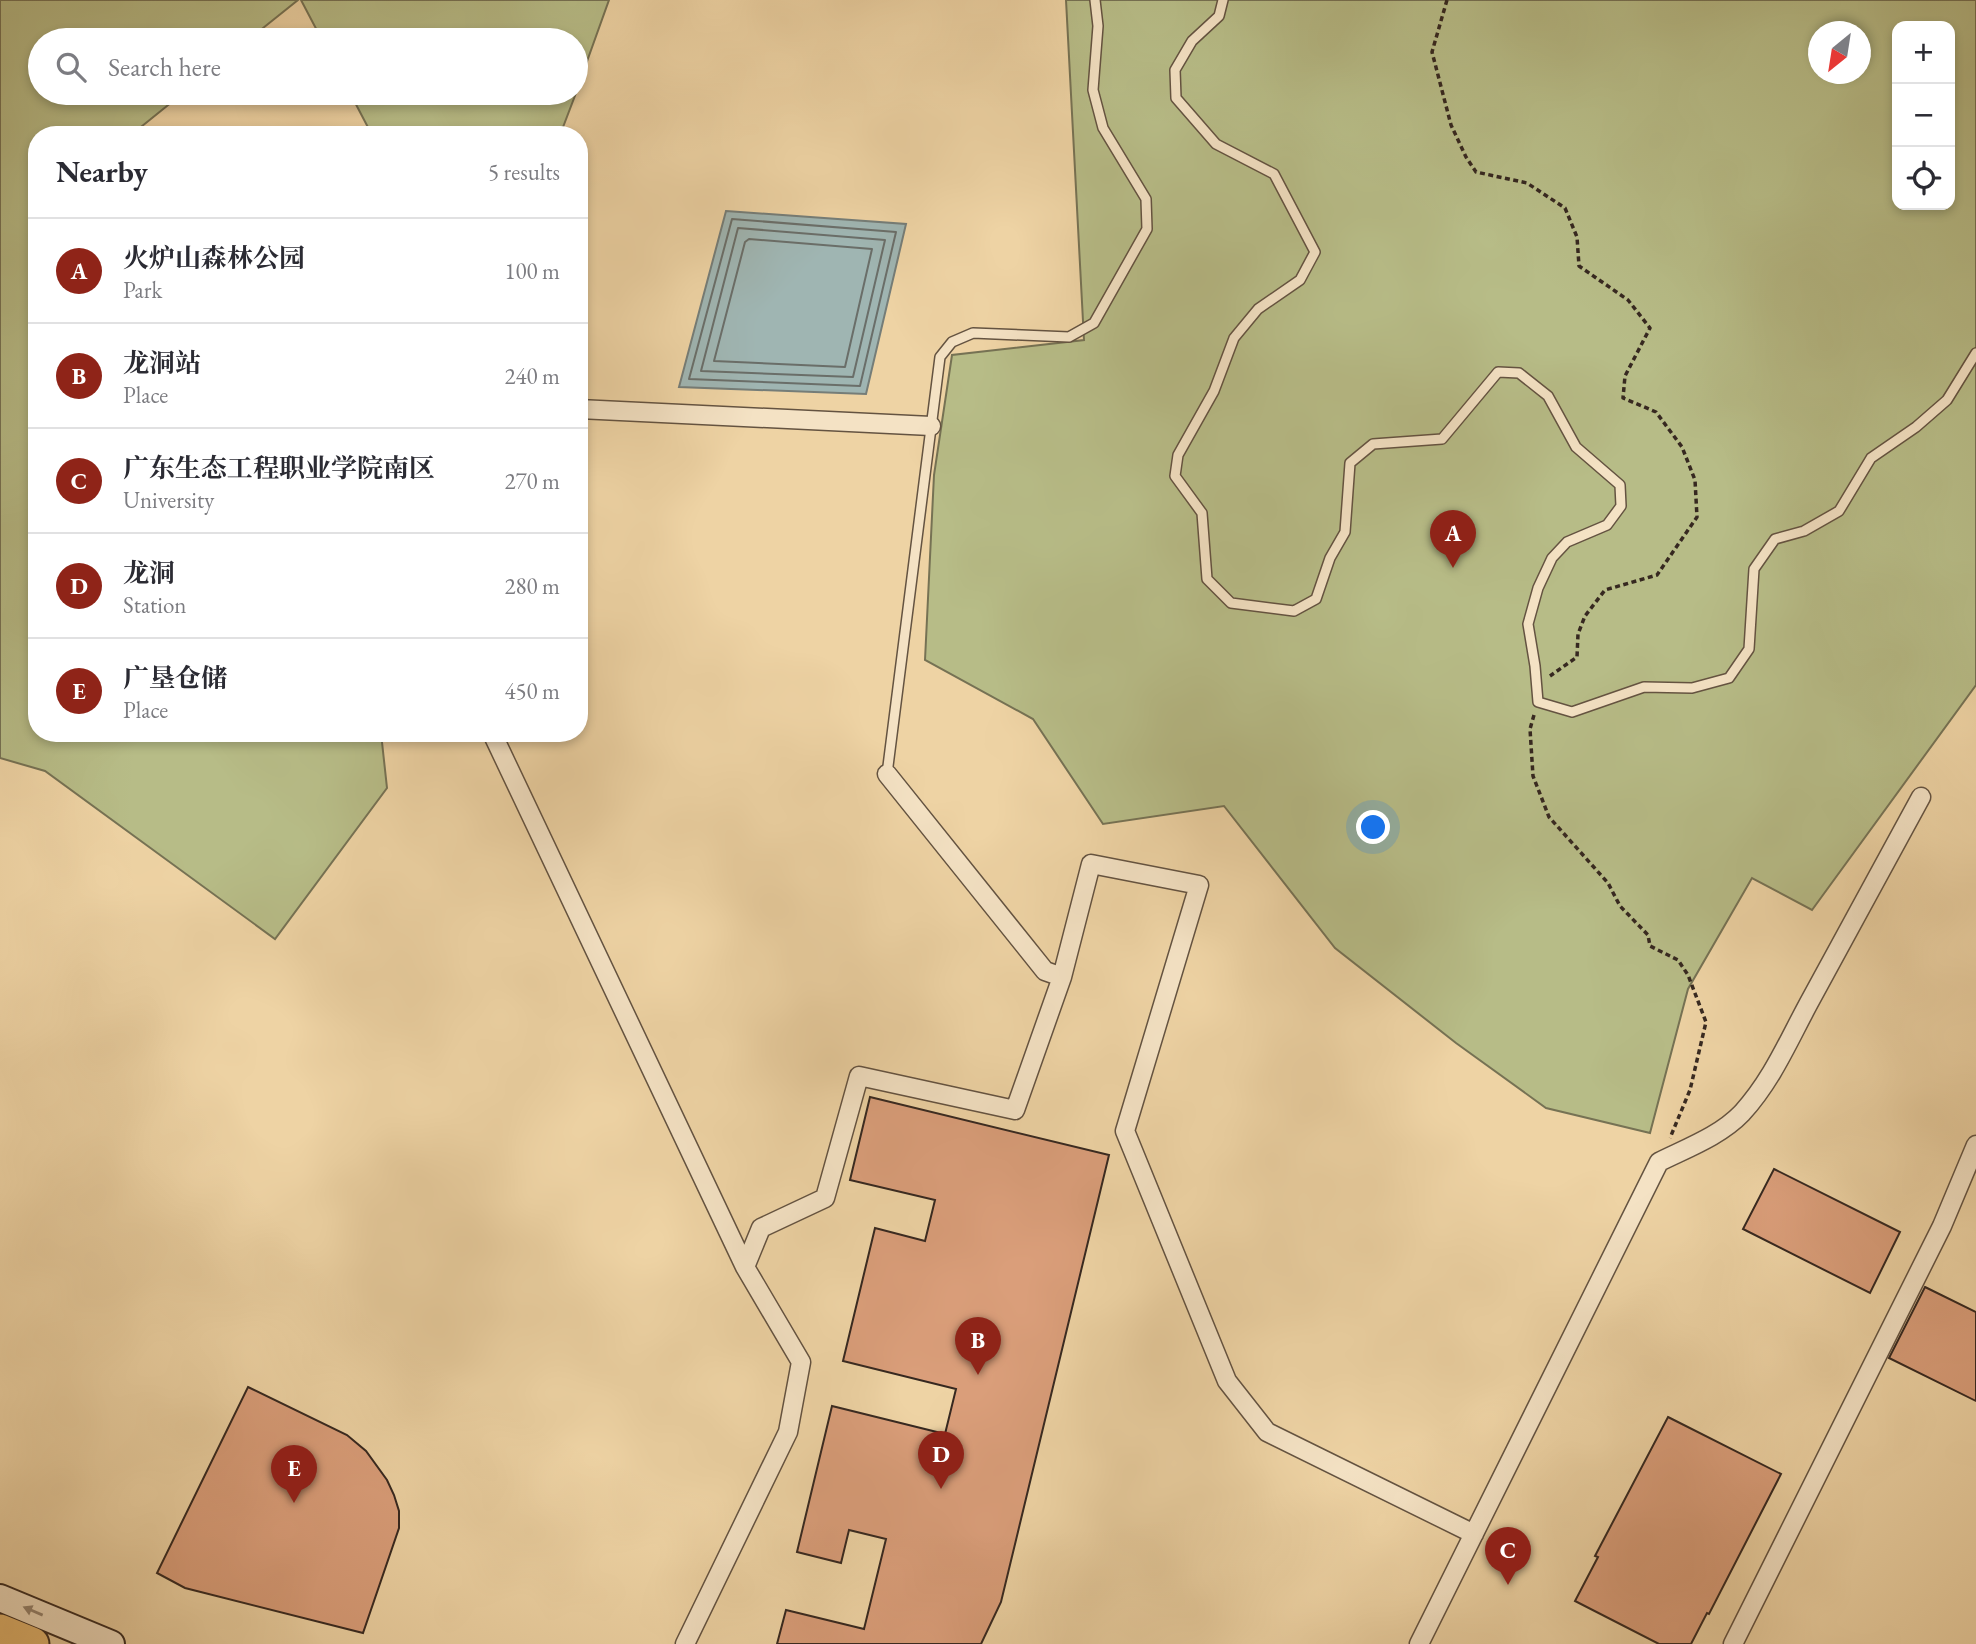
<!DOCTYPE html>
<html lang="en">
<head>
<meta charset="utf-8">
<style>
  body { margin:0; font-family:"EB Garamond","Noto Serif SC",serif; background:#f7f7f7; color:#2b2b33 }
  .controls { position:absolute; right:21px; top:21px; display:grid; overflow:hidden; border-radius:14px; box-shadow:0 4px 10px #0003 }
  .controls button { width:63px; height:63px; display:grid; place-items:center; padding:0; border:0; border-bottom:2px solid #e1e1e2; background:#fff; color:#2b2b33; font:35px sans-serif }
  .compass { position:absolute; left:1808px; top:21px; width:63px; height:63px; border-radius:50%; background:#fff; box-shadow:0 4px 10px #0003; rotate:210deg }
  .you { position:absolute; left:1374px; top:828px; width:24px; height:24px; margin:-18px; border:5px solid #fff; border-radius:50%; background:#1a73e8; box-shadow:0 0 0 10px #1a73e833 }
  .badge { display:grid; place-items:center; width:46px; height:46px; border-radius:50%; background:#8f2418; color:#fff; font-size:23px; font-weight:700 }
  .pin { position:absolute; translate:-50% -58px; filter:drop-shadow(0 2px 4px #0008) }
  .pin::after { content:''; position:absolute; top:37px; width:24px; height:21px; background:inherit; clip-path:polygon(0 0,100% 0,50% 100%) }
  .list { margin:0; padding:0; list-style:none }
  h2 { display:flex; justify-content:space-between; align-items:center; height:91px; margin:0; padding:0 28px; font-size:30px }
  h2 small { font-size:23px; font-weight:400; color:#7c7c81 }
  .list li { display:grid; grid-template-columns:46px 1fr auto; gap:21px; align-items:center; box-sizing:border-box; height:105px; padding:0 28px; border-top:2px solid #e1e1e2 }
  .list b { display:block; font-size:26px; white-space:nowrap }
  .list p { margin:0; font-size:23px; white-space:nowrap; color:#7c7c81 }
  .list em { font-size:23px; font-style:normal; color:#7c7c81 }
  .icon { flex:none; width:38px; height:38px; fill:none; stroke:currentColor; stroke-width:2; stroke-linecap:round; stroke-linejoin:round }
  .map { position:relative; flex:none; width:1976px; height:1644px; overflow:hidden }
  .search { position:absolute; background:#fff; box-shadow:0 4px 10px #0003; left:28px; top:28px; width:560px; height:77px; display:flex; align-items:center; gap:18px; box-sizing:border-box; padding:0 24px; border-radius:38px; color:#7c7c81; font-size:26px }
  .panel { position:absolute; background:#fff; box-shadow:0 4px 10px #0003; left:28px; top:126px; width:560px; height:616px; border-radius:28px }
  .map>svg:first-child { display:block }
</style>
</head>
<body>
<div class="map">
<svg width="1976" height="1644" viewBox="0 0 1976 1644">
  <rect width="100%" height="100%" fill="#eed3a4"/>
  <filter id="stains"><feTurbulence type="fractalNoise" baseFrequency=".00286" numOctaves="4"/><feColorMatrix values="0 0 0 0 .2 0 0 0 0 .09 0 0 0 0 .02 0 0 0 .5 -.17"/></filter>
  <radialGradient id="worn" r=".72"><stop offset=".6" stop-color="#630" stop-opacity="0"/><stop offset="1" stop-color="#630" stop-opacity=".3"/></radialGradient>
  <!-- green -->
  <path fill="#b7bc87" stroke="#767254" stroke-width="2" fill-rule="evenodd" d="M0 0H298L248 40H40V93H183L131 135H37V733H381L387 788 275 939 45 771 0 758Z
    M301 0H609L576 92V40H322Z
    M1066 0H1976V685L1812 910 1752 878 1688 989 1650 1133 1546 1108 1456 1043 1335 948 1224 806 1103 824 1033 719 925 660 934 475 952 355 1084 340ZM1897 26H1950V205H1897ZM1818 32H1860V74H1818Z
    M350 93H576L560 135H372Z"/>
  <!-- water -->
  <path fill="#9fb5b2" stroke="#757d78" stroke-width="2" d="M726 211 906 224 866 394 679 387Z"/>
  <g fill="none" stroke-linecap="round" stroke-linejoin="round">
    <!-- shore -->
    <path stroke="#6a6e69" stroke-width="2" d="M732 219 896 232 860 386 689 379Z
      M738 228 885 240 853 377 701 371Z
      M749 239 872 249 845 367 714 361 745 242Z"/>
  </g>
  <!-- building -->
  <path fill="#da9e7a" stroke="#362820" stroke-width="2" d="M870 1097 1109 1155 1001 1602 981 1644H777L786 1610 864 1629 886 1539 849 1530 841 1563 797 1552 832 1406 945 1434 956 1389 843 1361 875 1228 925 1241 935 1200 850 1180Z
    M1774 1169 1900 1232 1870 1293 1743 1229Z
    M1925 1287 1976 1312V1401L1889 1358Z
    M248 1387 347 1435 366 1451 387 1480 394 1495 399 1511V1528L363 1633 185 1588 157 1573Z
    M1668 1417 1781 1474 1709 1614 1707 1613 1691 1644H1659L1575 1601 1598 1557 1595 1556Z"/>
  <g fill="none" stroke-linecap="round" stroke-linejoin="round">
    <defs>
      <path id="lane" d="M1223 0 1219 16 1192 41 1175 70 1176 98 1216 144 1274 174 1315 252 1300 280 1258 309 1234 338 1214 391 1178 455 1175 476 1202 513 1207 579 1231 603 1294 611 1316 599 1330 558 1345 532 1350 463 1373 444 1442 439 1498 372 1519 373 1548 396 1576 447 1620 485 1621 506 1607 525 1567 542 1552 558 1538 588 1528 624 1535 666 1538 702 1572 712 1644 687 1692 688 1729 678 1749 649 1754 569 1775 539 1804 531 1839 511 1871 458 1916 427 1947 400 1976 353
        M887 774 940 357 952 342 973 333 1069 337 1094 323 1147 229 1146 199 1103 128 1093 90 1098 26 1095 0"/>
      <path id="street" d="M579 409 931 426
        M492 733 745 1267
        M887 774 1045 971 1062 977 1091 864 1199 885 1125 1131 1227 1381 1267 1432 1474 1534
        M685 1644 788 1432 801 1362 745 1267 761 1228 825 1198 859 1076 1015 1110 1062 977
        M1419 1644 1659 1162C1687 1148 1720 1136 1742 1113 1773 1079 1789 1039 1811 999 1847 932 1884 865 1921 797
        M1733 1644 1942 1226 1976 1145"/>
      <path id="secondary" d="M0 1598 111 1644"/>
      <path id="highway" d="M0 1631 32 1644"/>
    </defs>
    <!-- lane casing -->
    <use href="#lane" stroke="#645341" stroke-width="12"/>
    <!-- street casing -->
    <use href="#street" stroke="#645341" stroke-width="21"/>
    <!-- secondary casing -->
    <use href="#secondary" stroke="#362820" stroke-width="30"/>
    <!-- highway casing -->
    <use href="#highway" stroke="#362820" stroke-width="37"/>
    <!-- path -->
    <path stroke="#362820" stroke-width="3.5" stroke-dasharray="5 3.5" stroke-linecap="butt" d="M1447 0 1432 52 1451 125 1466 157 1476 172 1527 183 1565 208 1577 237 1579 266 1628 300 1650 328 1625 376 1623 398 1656 412 1682 447 1695 480 1697 517 1657 575 1605 590 1585 616 1578 634 1577 657 1550 676
      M1534 715 1530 729 1533 776 1549 817 1608 883 1620 906 1648 935 1650 946 1678 960 1688 975 1706 1022 1690 1090 1670 1138"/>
    <!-- lane -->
    <use href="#lane" stroke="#f4e2c4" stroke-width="9"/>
    <!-- street -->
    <use href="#street" stroke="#f4e2c4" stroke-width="18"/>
    <!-- secondary -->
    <use href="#secondary" stroke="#f4e2c4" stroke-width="26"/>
    <!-- highway -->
    <use href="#highway" stroke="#e7ba72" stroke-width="33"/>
  </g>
  <!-- one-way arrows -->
  <defs><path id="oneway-solid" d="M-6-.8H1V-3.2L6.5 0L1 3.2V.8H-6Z" transform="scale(1.75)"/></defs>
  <use fill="#958572" href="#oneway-solid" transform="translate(33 1611) rotate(-157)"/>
  <rect width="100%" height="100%" filter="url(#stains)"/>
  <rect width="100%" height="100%" fill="url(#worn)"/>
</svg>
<div class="controls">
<button>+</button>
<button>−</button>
<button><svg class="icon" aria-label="locate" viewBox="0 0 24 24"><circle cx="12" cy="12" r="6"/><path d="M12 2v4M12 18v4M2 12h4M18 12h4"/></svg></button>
</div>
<svg class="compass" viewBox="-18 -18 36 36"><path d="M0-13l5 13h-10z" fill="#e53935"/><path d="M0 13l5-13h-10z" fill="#7c7c81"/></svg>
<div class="you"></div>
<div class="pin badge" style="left:1453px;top:568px">A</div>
<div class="pin badge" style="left:978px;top:1375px">B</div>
<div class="pin badge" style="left:1508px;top:1585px">C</div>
<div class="pin badge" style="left:941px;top:1489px">D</div>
<div class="pin badge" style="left:294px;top:1503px">E</div>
<div class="search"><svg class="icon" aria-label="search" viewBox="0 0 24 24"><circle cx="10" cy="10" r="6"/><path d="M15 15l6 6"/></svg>Search here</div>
<section class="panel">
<h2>Nearby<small>5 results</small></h2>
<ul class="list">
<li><span class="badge">A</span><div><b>火炉山森林公园</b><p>Park</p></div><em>100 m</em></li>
<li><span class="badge">B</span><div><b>龙洞站</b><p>Place</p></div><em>240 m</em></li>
<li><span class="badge">C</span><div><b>广东生态工程职业学院南区</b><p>University</p></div><em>270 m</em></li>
<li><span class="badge">D</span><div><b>龙洞</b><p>Station</p></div><em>280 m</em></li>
<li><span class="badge">E</span><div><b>广垦仓储</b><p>Place</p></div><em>450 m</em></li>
</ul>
</section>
</div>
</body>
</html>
